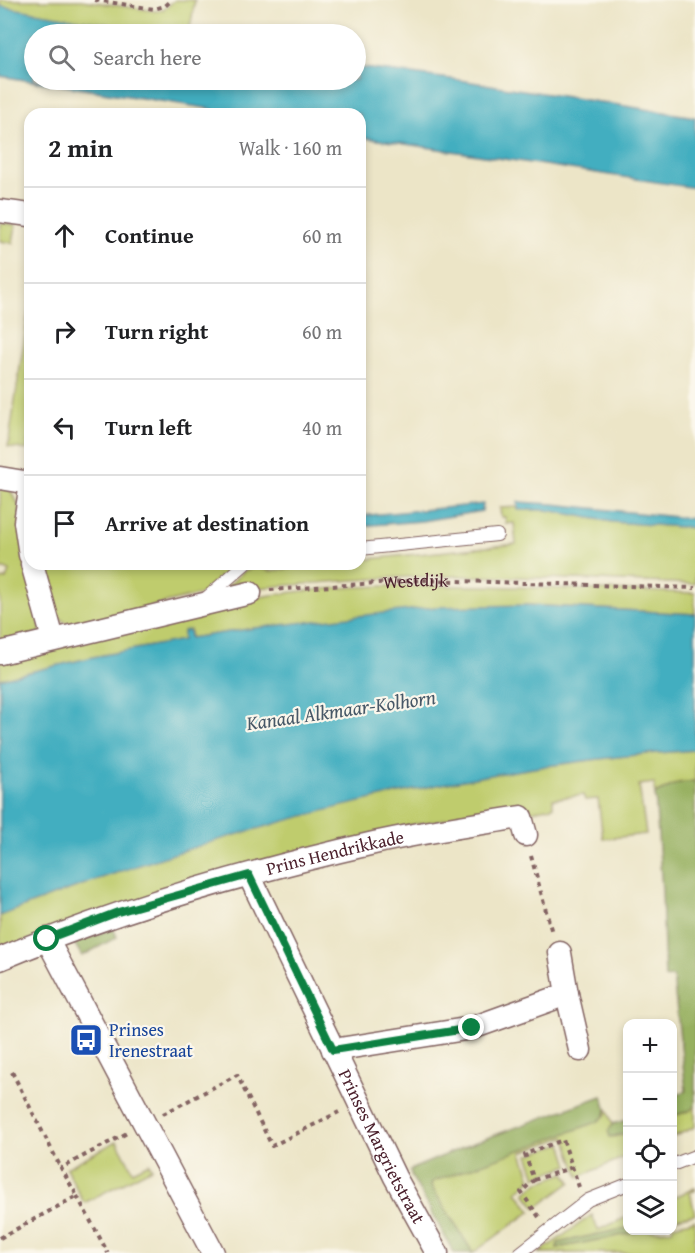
<!DOCTYPE html>
<html lang="en">
<head>
<meta charset="utf-8">
<style>
  body { margin:0; font-family:"Gentium Book Plus",serif; background:#f2f2f2; color:#202124 }
  .controls { position:absolute; right:18px; bottom:18px; display:grid; overflow:hidden; border-radius:12px; box-shadow:0 3px 9px #0003 }
  .controls button { width:54px; height:54px; display:grid; place-items:center; padding:0; border:0; border-bottom:2px solid #e0e0e0; background:#fff; color:#202124; font:30px sans-serif }
  .stop { position:absolute; width:18px; height:18px; margin:-14px; border:4px solid #0b8043; border-radius:50%; background:#fff }
  .stop.end { background:#0b8043; border-color:#fff; box-shadow:0 2px 6px #0008 }
  .list { margin:0; padding:0; list-style:none }
  h2 { display:flex; justify-content:space-between; align-items:center; height:78px; margin:0; padding:0 24px; font-size:26px }
  h2 small { font-size:20px; font-weight:400; color:#757577 }
  .list li { display:grid; grid-template-columns:39px 1fr auto; gap:18px; align-items:center; box-sizing:border-box; height:96px; padding:0 24px; border-top:2px solid #e0e0e0 }
  .list b { display:block; font-size:22px; white-space:nowrap }
  .list em { font-size:20px; font-style:normal; color:#757577 }
  .icon { flex:none; width:33px; height:33px; fill:none; stroke:currentColor; stroke-width:2; stroke-linecap:round; stroke-linejoin:round }
  .map { position:relative; flex:none; width:695px; height:1253px; overflow:hidden }
  .search { position:absolute; background:#fff; box-shadow:0 3px 9px #0003; left:24px; top:24px; width:342px; height:66px; display:flex; align-items:center; gap:15px; box-sizing:border-box; padding:0 21px; border-radius:33px; color:#757577; font-size:22px }
  .panel { position:absolute; background:#fff; box-shadow:0 3px 9px #0003; left:24px; top:108px; width:342px; height:462px; border-radius:18px }
  .map>svg:first-child { display:block }
</style>
</head>
<body>
<div class="map">
<svg width="695" height="1253" viewBox="0 0 695 1253">
  <rect width="100%" height="100%" fill="#fbf7ec"/>
  <filter id="ink" filterUnits="userSpaceOnUse"><feTurbulence type="fractalNoise" baseFrequency=".0167" numOctaves="2"/><feDisplacementMap in="SourceGraphic" scale="12" xChannelSelector="R" yChannelSelector="G"/><feConvolveMatrix kernelMatrix="1 2 1 2 8 2 1 2 1" color-interpolation-filters="sRGB"/></filter>
  <filter id="wash" filterUnits="userSpaceOnUse"><feTurbulence type="fractalNoise" baseFrequency=".008" numOctaves="4" result="noise"/><feDisplacementMap in="SourceGraphic" scale="24" xChannelSelector="R" yChannelSelector="G"/><feGaussianBlur stdDeviation="1.35" result="paint"/><feColorMatrix in="noise" values="0 0 0 0 0 0 0 0 0 0 0 0 0 0 0 0 0 1.4 0 .05"/><feComposite in="paint" operator="in"/></filter>
  <g filter="url(#wash)">
    <rect width="100%" height="100%" fill="#ece5c7"/>
    <!-- green -->
    <path fill="#bfcc6d" stroke="#84764c" stroke-width="1.5" d="M0 0H81L155 11 163 10 175 0H195L189 34H164L13 9 0 6Z
      M0 223 16 225 13 243 0 241Z
      M30 301V427L27 450 8 447Z
      M0 487 10 490 18 503 41 632 0 647V580L6 579 9 571 5 569H0Z
      M518 507 519 510H547L612 522 695 528V584C601 581 505 574 411 577 348 579 286 586 223 591L244 571 257 567 270 571 321 564H360V560L516 544 514 523 506 524 505 517H501L500 508Z
      M43 564H60L63 568 81 564H234L202 594 72 626 63 621 57 615Z
      M483 586 695 593V614L527 605 255 628 190 638V631L184 640 93 657 0 679V659C92 636 185 607 279 594 346 584 415 586 483 586Z
      M695 750V781L678 783 655 794 654 783 639 785 646 834 603 839 598 799 585 800 583 795 553 799V807L527 812 525 805 411 825 0 949V916C221 828 457 766 695 750Z
      M694 1099 695 1100V1127L673 1137V1116L689 1111 695 1106Z
      M607 1109 613 1124 610 1127 614 1137 627 1133V1156L579 1177 565 1137 522 1152 531 1179 517 1192 531 1211 473 1253 431 1186 432 1181 605 1116Z
      M117 1141 133 1171 149 1163 152 1168 84 1203 66 1168Z
      M562 1143 569 1165 536 1177 528 1155Z
      M565 1173 571 1182 536 1208 525 1193 537 1183Z
      M695 1188V1191L690 1192 695 1214 673 1219 672 1198Z
      M592 1215 598 1230 627 1217V1228L558 1243 557 1248 643 1231 672 1230 673 1225 695 1220V1253H539Z"/>
    <!-- forest -->
    <path fill="#97b060" stroke="#706846" stroke-width="1.5" d="M695 781V1106L689 1111 673 1116V1097L686 1091 673 977 665 978 662 890 655 794 678 783Z
      M113 928 117 937 82 956 74 943Z
      M602 1096C607 1107 609 1115 597 1122L432 1182 431 1186 473 1253H454L412 1177 410 1171 412 1169 476 1142Z
      M627 1120V1133L610 1137 608 1131 613 1124Z
      M627 1228 628 1230 643 1231 557 1248 558 1243Z"/>
    <!-- water -->
    <path fill="#42aec0" stroke="#466676" stroke-width="1.5" d="M0 6 164 34H34V80H356V67L459 80 695 117V188L360 137V114H216L212 109 0 76Z
      M518 502 553 504 695 519V528L612 522 547 510H518Z
      M483 504 482 511 422 521 360 526V516Z
      M527 605 695 614V750C459 766 220 829 0 916V679L93 657 183 640V631L189 630 190 638 255 628 435 607Z"/>
  </g>
  <g filter="url(#ink)">
    <g fill="none" stroke-linecap="round" stroke-linejoin="round">
      <defs>
        <path id="service" d="M360 549 497 535
          M205 599 245 564
          M672 1165 695 1156
          M520 1253 588 1200 628 1184"/>
        <g id="minor">
          <path d="M0 211 30 215"/>
          <path d="M0 478 30 483"/>
          <path d="M30 490 25 522 30 555"/>
          <path d="M32 564 53 639"/>
          <path d="M0 653 250 593"/>
          <path id="s2" d="M249 875 395 1177 437 1253"/>
          <path d="M47 939 213 1253"/>
          <path d="M560 953 567 994"/>
          <path id="s3" d="M0 959C120 908 247 872 374 843 422 832 472 825 521 817L526 835"/>
          <path d="M333 1050 472 1028 567 994 580 1050"/>
        </g>
      </defs>
      <!-- service casing -->
      <use href="#service" stroke="#836462" stroke-width="14"/>
      <!-- minor casing -->
      <use href="#minor" stroke="#836462" stroke-width="25"/>
      <!-- path -->
      <g stroke="#836462" stroke-width="4" stroke-dasharray="4.5 4.5" stroke-linecap="butt">
        <path d="M95 0 154 9 165 6 172 0"/>
        <path id="s1" d="M270 590 423 580 695 588"/>
        <path d="M531 856 552 933"/>
        <path d="M12 1072 61 1168"/>
        <path d="M163 1114 237 1075 272 1146 339 1112"/>
        <path d="M534 1180 573 1167"/>
        <path d="M77 1196 108 1253"/>
        <path d="M539 1217 521 1192 534 1180 525 1154 563 1140 579 1187"/>
        <path d="M0 1238 77 1196 61 1168 127 1133"/>
      </g>
      <!-- service -->
      <use href="#service" stroke="#fff" stroke-width="12"/>
      <!-- minor -->
      <use href="#minor" stroke="#fff" stroke-width="22"/>
    </g>
  </g>
  <g fill="none" stroke-linecap="round" stroke-linejoin="round" filter="url(#ink)">
    <!-- route -->
    <path stroke="#0b8043" stroke-width="8" d="M47 939 118 912 249 875 333 1050 472 1028"/>
  </g>
  <!-- icons -->
  <defs>
    <symbol id="bus-square" viewBox="-11 -11 22 22"><rect x="-9" y="-9" width="18" height="18" rx="4" fill="#1a4fb4" stroke="#fbf7ec"/><path d="M-5-6H5V4H4V6H2V4H-2V6H-4V4H-5ZM-3.5-4V0h7V-4ZM-3.5 1.2v1.5H-2V1.2ZM2 1.2v1.5H3.5V1.2Z" fill="#fff"/></symbol>
  </defs>
  <g fill-rule="evenodd">
    <use href="#bus-square" x="67" y="1021" width="38" height="38"/>
  </g>
  <g text-anchor="middle" stroke-width="4.5" stroke-linejoin="round" paint-order="stroke">
    <!-- street labels -->
    <g font-size="18" fill="#4a1f2b" stroke="#fbf7ec">
      <text dy="6" stroke="none"><textPath href="#s1" startOffset="146">Westdijk</textPath></text>
      <text dy="6" stroke="none"><textPath href="#s3" startOffset="352">Prins Hendrikkade</textPath></text>
      <text dy="6" stroke="none"><textPath href="#s2" startOffset="302">Prinses Margrietstraat</textPath></text>
    </g>
    <!-- transit labels -->
    <g font-size="18" fill="#164399" stroke="#fbf7ec" text-anchor="start">
      <text x="109" y="1036">Prinses<tspan x="109" dy="21">Irenestraat</tspan></text>
    </g>
    <!-- water labels -->
    <g font-size="20" font-style="italic" fill="#475867" stroke="#fbf7ec">
      <text transform="translate(341 710) rotate(-8)" y="7">Kanaal Alkmaar-Kolhorn</text>
    </g>
  </g>
</svg>
<div class="controls">
<button>+</button>
<button>−</button>
<button><svg class="icon" aria-label="locate" viewBox="0 0 24 24"><circle cx="12" cy="12" r="6"/><path d="M12 2v4M12 18v4M2 12h4M18 12h4"/></svg></button>
<button><svg class="icon" aria-label="layers" viewBox="0 0 24 24"><path d="M12 4l9 5-9 5-9-5zM3 14l9 5 9-5"/></svg></button>
</div>
<div class="stop" style="left:47px;top:939px"></div>
<div class="stop end" style="left:472px;top:1028px"></div>
<div class="search"><svg class="icon" aria-label="search" viewBox="0 0 24 24"><circle cx="10" cy="10" r="6"/><path d="M15 15l6 6"/></svg>Search here</div>
<section class="panel">
<h2>2 min<small>Walk · 160 m</small></h2>
<ul class="list">
<li><svg class="icon" aria-label="ahead" viewBox="0 0 24 24"><path d="M12 20V5M6 11l6-6 6 6"/></svg><div><b>Continue</b></div><em>60 m</em></li>
<li><svg class="icon" aria-label="right" viewBox="0 0 24 24"><path d="M7 20v-9h11M14 6l5 5-5 5"/></svg><div><b>Turn right</b></div><em>60 m</em></li>
<li><svg class="icon" aria-label="left" viewBox="0 0 24 24"><path d="M17 20v-9H6M10 6l-5 5 5 5"/></svg><div><b>Turn left</b></div><em>40 m</em></li>
<li><svg class="icon" aria-label="arrive" viewBox="0 0 24 24"><path d="M6 21V4h12l-3 4 3 4H6"/></svg><div><b>Arrive at destination</b></div></li>
</ul>
</section>
</div>
</body>
</html>
